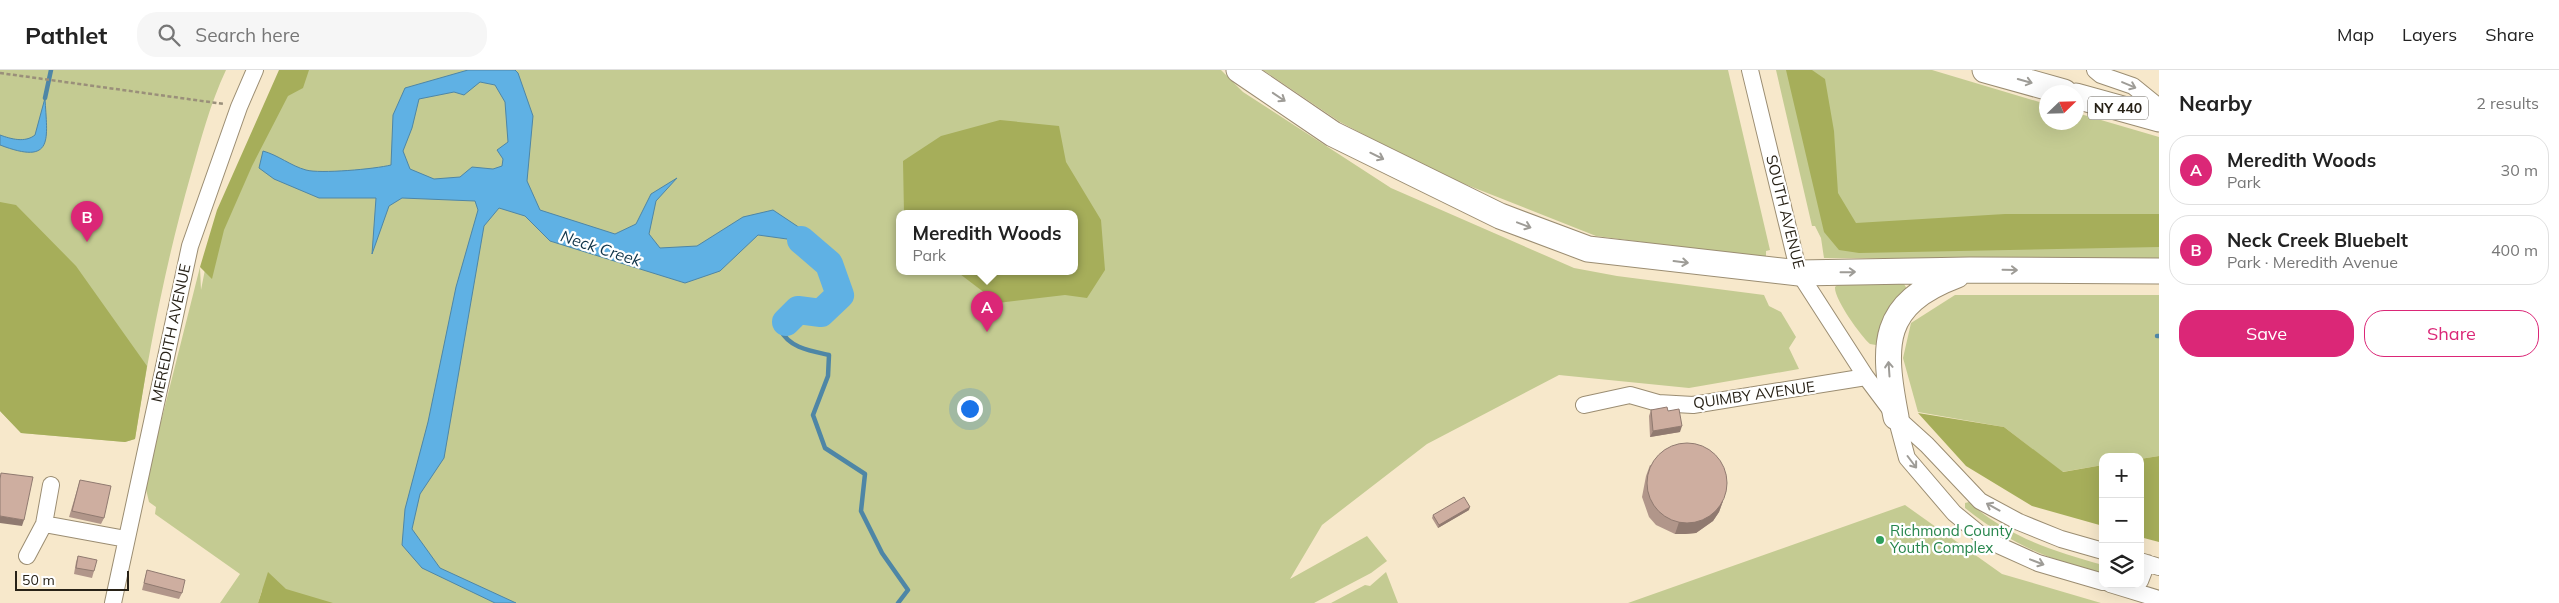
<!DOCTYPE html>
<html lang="en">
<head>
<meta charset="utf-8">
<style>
  body { margin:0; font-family:Mulish,sans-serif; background:#f6f6f6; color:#222 }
  .controls { position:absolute; right:15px; bottom:15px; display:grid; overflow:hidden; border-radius:10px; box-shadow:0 5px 20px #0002 }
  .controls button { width:45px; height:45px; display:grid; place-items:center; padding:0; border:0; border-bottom:1px solid #e0e0e0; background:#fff; color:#222; font:25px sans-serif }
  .compass { position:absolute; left:2039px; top:15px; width:45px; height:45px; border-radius:50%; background:#fff; box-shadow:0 5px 20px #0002; rotate:67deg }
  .scale { position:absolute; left:15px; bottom:12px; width:114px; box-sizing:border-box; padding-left:5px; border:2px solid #282217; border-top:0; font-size:14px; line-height:18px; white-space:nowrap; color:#282217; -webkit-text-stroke:4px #fff; paint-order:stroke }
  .you { position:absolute; left:969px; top:338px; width:18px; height:18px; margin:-12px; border:4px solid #fff; border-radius:50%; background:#1a73e8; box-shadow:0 0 0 8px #1a73e833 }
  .badge { display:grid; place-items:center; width:32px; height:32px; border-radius:50%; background:#db2777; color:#fff; font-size:16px; font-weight:700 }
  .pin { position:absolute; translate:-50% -41px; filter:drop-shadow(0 1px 2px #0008) }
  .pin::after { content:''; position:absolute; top:26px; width:18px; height:15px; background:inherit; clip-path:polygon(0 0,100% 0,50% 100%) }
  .popup { position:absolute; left:896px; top:140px; width:182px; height:65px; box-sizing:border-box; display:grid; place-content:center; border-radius:10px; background:#fff; filter:drop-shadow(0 1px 4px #0005); font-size:16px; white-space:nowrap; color:#767676 }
  .popup b { font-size:19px; color:#222 }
  .popup::after { content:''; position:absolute; left:50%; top:100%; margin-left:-10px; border:10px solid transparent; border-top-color:#fff }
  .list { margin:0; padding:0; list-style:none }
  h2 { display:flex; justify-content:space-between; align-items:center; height:65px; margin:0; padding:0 20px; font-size:21px }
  h2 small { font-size:16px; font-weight:400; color:#767676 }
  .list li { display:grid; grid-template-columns:32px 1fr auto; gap:15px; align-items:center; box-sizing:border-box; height:70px; margin:0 10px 10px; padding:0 10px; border:1px solid #e0e0e0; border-radius:20px }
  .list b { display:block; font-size:19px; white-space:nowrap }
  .list p { margin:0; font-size:16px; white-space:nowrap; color:#767676 }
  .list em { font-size:16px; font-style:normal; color:#767676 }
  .actions { display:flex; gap:10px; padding:15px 20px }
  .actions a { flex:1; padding:11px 0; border:1px solid #db2777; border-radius:20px; text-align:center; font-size:18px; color:#db2777 }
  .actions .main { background:#db2777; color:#fff }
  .icon { flex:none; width:28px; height:28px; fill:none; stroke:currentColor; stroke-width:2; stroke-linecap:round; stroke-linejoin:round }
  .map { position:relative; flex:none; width:2159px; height:533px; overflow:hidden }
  header { display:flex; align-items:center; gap:30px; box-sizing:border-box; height:70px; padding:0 25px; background:#fff; border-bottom:1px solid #e0e0e0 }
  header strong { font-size:24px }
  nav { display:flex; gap:28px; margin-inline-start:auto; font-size:18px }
  .search { width:350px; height:45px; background:#f6f6f6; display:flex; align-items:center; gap:12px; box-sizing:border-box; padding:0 18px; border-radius:20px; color:#767676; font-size:19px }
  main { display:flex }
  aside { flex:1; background:#fff }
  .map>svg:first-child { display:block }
</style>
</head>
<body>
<header>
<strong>Pathlet</strong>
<div class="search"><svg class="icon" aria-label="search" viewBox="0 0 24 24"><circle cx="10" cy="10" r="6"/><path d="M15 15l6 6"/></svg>Search here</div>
<nav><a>Map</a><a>Layers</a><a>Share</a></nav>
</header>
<main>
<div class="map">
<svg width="2159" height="533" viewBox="0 0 2159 533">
  <rect width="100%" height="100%" fill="#f7e8cb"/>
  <!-- green -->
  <path fill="#c4cb92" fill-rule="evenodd" d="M0 0H226C210 34 201 69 191 104 166 191 149 280 135 369L125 372 21 363 0 341Z
    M291 0H1221L1243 22 1391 118 1574 198 1617 206 1764 225 1769 236 1781 242 1796 267 1789 278 1799 299 1689 318 1559 305 1427 374 1322 455 1290 509 1367 466 1387 491 1371 503 1314 533H280L262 520 258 533H220L240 504 155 444 156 437 149 432 145 415 200 197 201 220 211 169ZM900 143H1074V201H900Z
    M1263 0H1728L1770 180 1766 181V188L1596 166 1439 104 1340 52Z
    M1776 0H1932L2046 34V52H2076L2077 43 2159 67V190L1824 188 1821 168 1815 156H1812Z
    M1900 213 1904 214 1907 219 1881 272 1876 275 1870 274C1861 266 1834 229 1835 217L1838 214Z
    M1955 225H2159V386L2140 389V387H2103V395L2062 402 2004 357 1918 342 1903 288 1911 253Z
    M1969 432C2008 467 2053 481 2103 495V505C2045 487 2013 476 1965 438V433Z
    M1905 435 2002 504 2101 533H1628Z
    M1386 502 1398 533H1331L1365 515 1370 516Z"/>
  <!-- forest -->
  <path fill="#a6ae5a" d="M279 0H309L303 18 288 26 252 96 224 160 212 209 200 197 217 140Z
    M1786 0H1812L1825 9 1834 61 1838 123 1856 153 2005 144H2159V177L1859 183 1839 180 1824 162Z
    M1000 50 1059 56 1066 92 1101 150 1105 200 1087 228 1065 225 998 233 956 201H1074V143H904L903 91 941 66Z
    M0 132 16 135 76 196 147 296 135 369 125 372 21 363 0 341Z
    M1918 343 2004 357 2063 402 2103 395V456L2032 436 1966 396Z
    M2159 386V472L2140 467V389Z
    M268 502 286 519 333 533H258Z"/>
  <!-- water -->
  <path fill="#5fb1e4" stroke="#4e86a6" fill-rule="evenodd" d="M468 0H515L518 3 533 46 527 111 540 140 615 164 636 154 651 124 677 108 656 131 649 164 660 178 697 176 743 147 773 140 812 166 829 194 787 169 758 165 720 201 685 213 550 171 525 146 499 138 484 156 444 388 420 424 412 459 440 498 516 533H495L422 498 402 475 405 439 428 352 456 217 478 140 475 131 402 128 389 136 372 184 376 128H319L274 109 259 98 263 81C278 85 291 96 306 100 320 104 375 99 391 95L393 45 405 18ZM480 12 495 15 505 32 508 72 497 80 503 89 502 96 493 99 472 97 460 107 434 109 410 99 403 81 412 58 419 29 454 22 464 25Z
    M45 28C47 69 55 96 0 75V65C11 69 25 73 35 65Z"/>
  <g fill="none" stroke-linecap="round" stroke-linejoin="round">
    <!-- stream -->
    <path stroke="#4e86a6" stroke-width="4.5" d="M45 28 51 0
      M786 252 780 259C789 278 810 281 829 285L828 306 813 345 825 378 865 404 861 441 882 483 908 520 898 533
      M2157 266H2159"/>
    <!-- river -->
    <path stroke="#5fb1e4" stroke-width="28" d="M786 252 798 240 821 243 840 225 829 194 801 170"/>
    <defs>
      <path id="minor" d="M1750 0 1799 203 1866 307 1896 347 1927 375 1980 431 2019 452 2061 469 2103 481
        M2095 0 2101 5 2133 16 2159 37
        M1584 335 1630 325 1658 333 1693 335 1866 307
        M1896 347 1907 388 1954 443 1987 470 2038 493 2103 512
        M44 454 126 469
        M27 486 44 454 51 415
        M2140 491 2159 497
        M2140 511 2147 493
        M2110 514 2159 529
        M113 533 190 176 239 37 255 0"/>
      <path id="highway" d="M1239 0 1333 64 1500 146 1588 179 1799 203 1970 200 2159 201
        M1985 0 2064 22
        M2076 26 2159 49
        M1896 347C1882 274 1880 234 1957 205"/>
    </defs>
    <!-- minor casing -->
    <use href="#minor" stroke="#9b8d72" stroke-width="18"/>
    <!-- highway casing -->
    <use href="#highway" stroke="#9b8d72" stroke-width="27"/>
    <!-- path -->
    <path stroke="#9a8f7a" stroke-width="2.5" stroke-dasharray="4 2.5" stroke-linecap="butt" d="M0 3 224 34"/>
    <!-- minor -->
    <use href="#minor" stroke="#fff" stroke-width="16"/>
    <!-- highway -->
    <use href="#highway" stroke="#fff" stroke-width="25"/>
  </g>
  <!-- wall -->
  <path fill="#b1968a" d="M1651 340 1668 341 1680 362 1650 367 1649 346Z
    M1650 395 1723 431 1719 442 1713 451 1696 463 1685 464H1675L1656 455 1649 447 1642 427 1646 406Z
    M80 410 104 448 101 454 69 447Z
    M1469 440 1438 458 1432 448 1433 445Z
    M78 486 94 501 92 508 74 504 76 492Z
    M147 500 182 523 179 529 142 520Z"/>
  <!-- shaded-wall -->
  <path fill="#907a70" d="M1682 356 1680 362 1650 367 1653 361Z
    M1723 431 1719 442 1713 451 1696 463 1685 464H1675L1679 452Z
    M1470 437 1469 440 1438 458 1439 455Z
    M0 446 24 450 22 456 0 453Z"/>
  <!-- building -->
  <path fill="#ceaea0" stroke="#907a70" d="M1667 337 1668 341 1679 339 1682 356 1653 361 1651 340Z
    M1647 413a40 40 0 1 1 80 0a40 40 0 1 1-80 0Z
    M1 403 33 407 24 450 0 446V409Z
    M80 410 111 416 104 448 72 441Z
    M1464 427 1470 437 1439 455 1433 445Z
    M78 486 97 490 94 501 76 498Z
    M147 500 185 510 182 523 144 513Z"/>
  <!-- one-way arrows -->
  <defs><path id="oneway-shaft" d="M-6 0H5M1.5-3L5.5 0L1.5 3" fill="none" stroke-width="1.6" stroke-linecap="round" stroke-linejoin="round" transform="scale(1.25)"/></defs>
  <g stroke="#9e9c97">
    <use href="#oneway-shaft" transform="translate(2025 11) rotate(16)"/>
    <use href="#oneway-shaft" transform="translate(2129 15) rotate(23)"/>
    <use href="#oneway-shaft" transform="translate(1279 27) rotate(34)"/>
    <use href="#oneway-shaft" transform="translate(1377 86) rotate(26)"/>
    <use href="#oneway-shaft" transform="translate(1524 155) rotate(21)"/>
    <use href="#oneway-shaft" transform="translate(1681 192) rotate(7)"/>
    <use href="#oneway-shaft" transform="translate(2010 200) rotate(1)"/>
    <use href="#oneway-shaft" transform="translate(1848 202) rotate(-1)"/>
    <use href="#oneway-shaft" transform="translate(1889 299) rotate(-94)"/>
    <use href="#oneway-shaft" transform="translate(1912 392) rotate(53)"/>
    <use href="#oneway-shaft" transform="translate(1993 437) rotate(-151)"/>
    <use href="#oneway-shaft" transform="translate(2037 492) rotate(21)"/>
  </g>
  <!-- markers -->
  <circle fill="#2e9e5b" stroke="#fff" stroke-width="2" cx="1880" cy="470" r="5"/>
  <g text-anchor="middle" stroke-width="4.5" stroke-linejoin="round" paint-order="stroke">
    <!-- shield labels -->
    <rect fill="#fff" stroke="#68645d" stroke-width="1" x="2088" y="26.5" width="60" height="23" rx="4"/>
    <g font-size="14" font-weight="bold" fill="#282217">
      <text x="2118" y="43">NY 440</text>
    </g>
    <!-- street labels -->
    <g font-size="15" fill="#282217" stroke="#fff">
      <text transform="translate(1785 142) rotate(76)" y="5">SOUTH AVENUE</text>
      <text transform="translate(171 263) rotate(-78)" y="5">MEREDITH AVENUE</text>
      <text transform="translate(1754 325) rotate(-8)" y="5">QUIMBY AVENUE</text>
    </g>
    <!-- leisure labels -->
    <g font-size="15" fill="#27864d" stroke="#fff" text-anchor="start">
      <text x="1890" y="466">Richmond County<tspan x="1890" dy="17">Youth Complex</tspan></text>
    </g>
    <!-- water labels -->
    <g font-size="16" font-style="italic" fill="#0e3247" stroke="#fff">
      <text transform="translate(601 178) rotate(18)" y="6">Neck Creek</text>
    </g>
  </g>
</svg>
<div class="controls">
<button>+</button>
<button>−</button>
<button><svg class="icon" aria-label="layers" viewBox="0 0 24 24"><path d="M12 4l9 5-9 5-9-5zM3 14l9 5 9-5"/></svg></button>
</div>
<svg class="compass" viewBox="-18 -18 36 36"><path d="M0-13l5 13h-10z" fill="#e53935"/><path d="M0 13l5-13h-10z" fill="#767676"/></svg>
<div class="scale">50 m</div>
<div class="you"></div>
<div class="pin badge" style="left:987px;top:262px">A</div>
<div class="popup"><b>Meredith Woods</b>Park</div>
<div class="pin badge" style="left:87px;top:172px">B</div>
</div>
<aside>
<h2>Nearby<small>2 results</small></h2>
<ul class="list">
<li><span class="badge">A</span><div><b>Meredith Woods</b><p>Park</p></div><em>30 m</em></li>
<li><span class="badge">B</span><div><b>Neck Creek Bluebelt</b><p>Park · Meredith Avenue</p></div><em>400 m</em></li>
</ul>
<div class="actions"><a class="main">Save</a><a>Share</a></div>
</aside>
</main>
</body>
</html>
